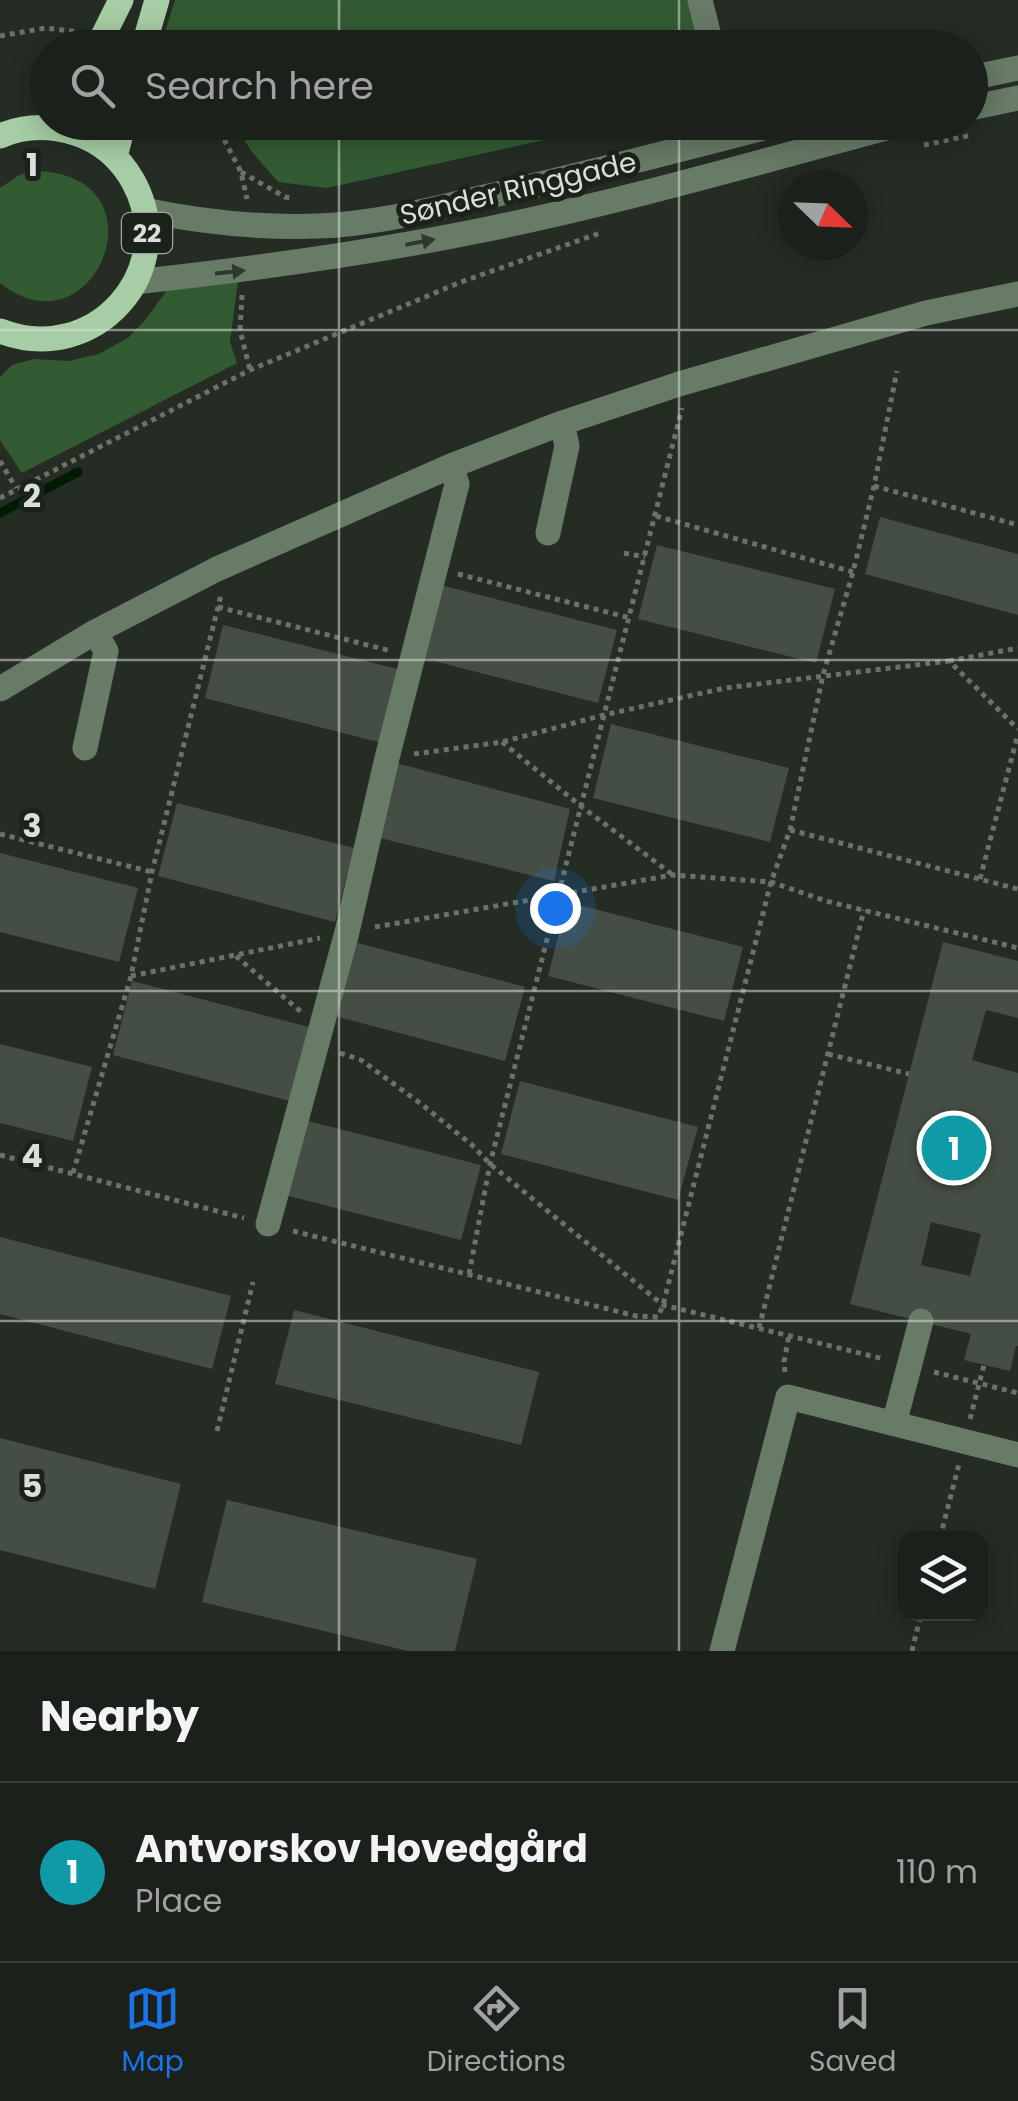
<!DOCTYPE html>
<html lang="en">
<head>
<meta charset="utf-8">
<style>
  body { margin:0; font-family:Poppins,sans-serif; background:#282e27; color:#f1f3f6 }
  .controls { position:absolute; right:30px; bottom:30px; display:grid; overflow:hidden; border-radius:20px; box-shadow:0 5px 25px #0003 }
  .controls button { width:90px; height:90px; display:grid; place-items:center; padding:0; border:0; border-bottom:2px solid #393e39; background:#1b211a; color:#f1f3f6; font:50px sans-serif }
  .compass { position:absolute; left:778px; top:170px; width:90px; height:90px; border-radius:50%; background:#1b211a; box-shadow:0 5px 25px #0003; rotate:113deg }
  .you { position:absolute; left:555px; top:908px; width:35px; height:35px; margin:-25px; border:8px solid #fff; border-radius:50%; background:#1a73e8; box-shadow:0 0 0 15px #1a73e833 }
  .badge { display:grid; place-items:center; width:65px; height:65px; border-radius:50%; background:#1a73e8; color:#fff; font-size:32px; font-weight:700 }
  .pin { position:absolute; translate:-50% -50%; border:5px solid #fff; box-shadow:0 2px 10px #0006 }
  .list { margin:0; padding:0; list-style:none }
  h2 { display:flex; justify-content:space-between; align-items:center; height:130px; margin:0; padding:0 40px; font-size:42px }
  h2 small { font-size:32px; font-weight:400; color:#a0a3a2 }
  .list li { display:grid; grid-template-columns:65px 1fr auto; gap:30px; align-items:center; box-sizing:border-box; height:180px; padding:0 40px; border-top:2px solid #393e39 }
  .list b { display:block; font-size:38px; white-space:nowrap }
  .list p { margin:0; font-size:32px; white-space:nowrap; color:#a0a3a2 }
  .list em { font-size:32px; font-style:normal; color:#a0a3a2 }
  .icon { flex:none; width:55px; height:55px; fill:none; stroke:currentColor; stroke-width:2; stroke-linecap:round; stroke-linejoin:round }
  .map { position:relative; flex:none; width:1018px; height:1651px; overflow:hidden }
  .search { position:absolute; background:#1b211a; box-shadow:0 5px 25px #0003; left:30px; right:30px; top:30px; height:110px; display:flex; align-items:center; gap:25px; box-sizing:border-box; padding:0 35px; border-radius:55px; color:#a0a3a2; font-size:38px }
  .sheet { height:310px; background:#1b211a }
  nav { display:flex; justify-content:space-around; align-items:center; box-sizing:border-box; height:140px; border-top:2px solid #393e39; background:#1b211a; font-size:28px; color:#a0a3a2 }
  nav a { display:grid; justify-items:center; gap:5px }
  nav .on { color:#1a73e8 }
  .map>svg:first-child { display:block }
</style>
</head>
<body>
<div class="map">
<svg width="1018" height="1651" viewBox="0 0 1018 1651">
  <rect width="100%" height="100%" fill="#242c23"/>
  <!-- green -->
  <path fill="#335b32" d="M175 0H688L701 47 172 48 163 38Z
    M233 123H621L327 188 278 182 252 152Z
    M36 171C169 174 95 359 0 283V188L19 175Z
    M238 281 230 342 237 363 22 473 0 440V377L12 365 34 359 69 361 99 354 129 337 146 319 167 290Z"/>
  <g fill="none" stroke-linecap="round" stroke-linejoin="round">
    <!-- stream -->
    <path stroke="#001b00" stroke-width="9" d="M0 513 78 472"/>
  </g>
  <!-- building -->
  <path fill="#454e44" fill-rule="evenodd" d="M880 517 1018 554V615L865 574Z
    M657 545 835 589 816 663 638 619Z
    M441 585 617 630 598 703 422 658Z
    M223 625 401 670 382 743 205 698Z
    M611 724 789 768 770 842 593 798Z
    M396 763 570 809 554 881 376 837Z
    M177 803 354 848 335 922 158 876Z
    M0 853 138 888 119 962 0 932Z
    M567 902 743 947 724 1021 548 976Z
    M350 941 525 987 505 1061 331 1015Z
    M943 942 1018 961V1018L986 1010 972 1060 1018 1073V1346H1016L1010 1371 964 1360 971 1334 850 1304ZM931 1222 981 1234 970 1276 921 1265Z
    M132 981 309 1027 290 1101 113 1055Z
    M0 1044 92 1067 73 1141 0 1123Z
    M520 1081 698 1127 678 1200 501 1154Z
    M304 1120 481 1165 461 1240 285 1195Z
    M0 1237 231 1296 212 1369 0 1314Z
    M294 1310 539 1372 521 1445 275 1384Z
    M0 1438 181 1484 155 1589 0 1550Z
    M227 1500 477 1559 455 1651H408L202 1602Z"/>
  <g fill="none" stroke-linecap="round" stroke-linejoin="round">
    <!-- path -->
    <path stroke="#6b726a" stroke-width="5" stroke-dasharray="5 5" stroke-linecap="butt" d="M0 36 46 28 79 32
      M215 122 241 172 247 199
      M924 145 972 135
      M241 172 285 197 291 198
      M242 295 240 330 250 370
      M0 461 16 488
      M874 486 1018 525
      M0 498 250 370 461 282 600 233
      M656 516 853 572
      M624 553 645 557
      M458 574 630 618
      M218 607 391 651
      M949 661 1018 648
      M502 742 582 807 673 875
      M414 754 502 742 604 715 725 688 949 661 1018 729
      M790 830 1018 889
      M0 834 152 872
      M980 879 1018 734
      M375 927 673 875 771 882 826 901 1018 948
      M236 956 301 1012
      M131 976 320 938
      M340 1053 361 1060 420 1103 472 1145 490 1164 663 1305 884 1359
      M828 1054 909 1074
      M0 1155 244 1218
      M73 1173 131 976 152 872 221 595
      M293 1231 636 1316 658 1317 663 1305 771 882 790 830 823 675 853 572 874 486 897 371
      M469 1274 490 1164 682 408
      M759 1328 864 910
      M785 1372 784 1362 789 1335
      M934 1372 1018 1393
      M970 1419 984 1365
      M217 1431 253 1282
      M940 1538 959 1464
      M912 1651 921 1614"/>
    <!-- minor -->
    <path stroke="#687b67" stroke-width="25" d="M700 0 712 48
      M970 78 1018 68
      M970 108 1018 98
      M144 210C201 222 260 228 318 226 379 224 439 207 498 194 594 172 690 147 786 122
      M135 282C254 269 371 253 488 229 630 200 769 159 909 122
      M548 533 567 446 562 423
      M0 689 95 632 217 569 451 466 562 423 679 384 926 313 1018 294
      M85 748 106 651 95 632
      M268 1224 347 932 387 758 457 484 451 466
      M894 1424 921 1321
      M722 1651 788 1397 1018 1455"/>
    <!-- major -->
    <path stroke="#a6cda4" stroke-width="25" d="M97 48 121 0
      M143 48 157 0
      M0 136C25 125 49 125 75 133 100 141 120 158 133 181 182 270 94 368 0 331
      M115 157 124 122"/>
  </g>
  <!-- one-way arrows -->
  <defs><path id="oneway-solid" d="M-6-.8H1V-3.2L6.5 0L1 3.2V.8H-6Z" transform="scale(2.5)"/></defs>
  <g fill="#2e382d">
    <use href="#oneway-solid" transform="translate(420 242) rotate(-11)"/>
    <use href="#oneway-solid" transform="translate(230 272) rotate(-6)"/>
  </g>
  <!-- grid -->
  <path fill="none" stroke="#d9dfd9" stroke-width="2.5" stroke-opacity="0.55" d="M339 0V48M679 0V48M339 122V1651M679 122V1651M0 330H1018M0 660H1018M0 991H1018M0 1321H1018"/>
  <g text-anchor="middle" stroke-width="10" stroke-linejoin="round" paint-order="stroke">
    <!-- shield labels -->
    <rect fill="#1a221a" stroke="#a0a6a0" stroke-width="2.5" x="122" y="213" width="50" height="40" rx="8"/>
    <g font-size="25" font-weight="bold" fill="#d9dfd9">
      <text x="147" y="242">22</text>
    </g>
    <!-- street labels -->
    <g font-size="28" fill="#d9dfd9" stroke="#1a221a">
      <text transform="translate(518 188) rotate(-13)" y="10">Sønder Ringgade</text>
    </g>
  </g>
  <g font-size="32" text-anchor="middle" font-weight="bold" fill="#d9dfd9" stroke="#1a221a" stroke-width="10" stroke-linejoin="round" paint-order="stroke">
    <text x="32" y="176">1</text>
    <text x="32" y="507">2</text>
    <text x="32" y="837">3</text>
    <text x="32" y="1167">4</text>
    <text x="32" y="1497">5</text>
  </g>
</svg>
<div class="controls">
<button><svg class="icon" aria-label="layers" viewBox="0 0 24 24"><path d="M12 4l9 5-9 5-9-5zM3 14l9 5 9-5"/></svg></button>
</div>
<svg class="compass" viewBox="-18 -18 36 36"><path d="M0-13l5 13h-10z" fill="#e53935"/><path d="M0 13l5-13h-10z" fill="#a0a3a2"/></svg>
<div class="you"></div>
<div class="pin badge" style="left:954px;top:1148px;background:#0f9aa8">1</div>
<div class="search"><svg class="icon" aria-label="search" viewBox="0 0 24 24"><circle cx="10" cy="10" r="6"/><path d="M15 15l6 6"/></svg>Search here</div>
</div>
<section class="sheet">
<h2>Nearby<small></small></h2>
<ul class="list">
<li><span class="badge" style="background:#0f9aa8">1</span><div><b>Antvorskov Hovedgård</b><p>Place</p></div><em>110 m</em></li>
</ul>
</section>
<nav>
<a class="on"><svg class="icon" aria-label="map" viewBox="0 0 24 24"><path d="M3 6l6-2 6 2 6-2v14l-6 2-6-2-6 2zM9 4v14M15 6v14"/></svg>Map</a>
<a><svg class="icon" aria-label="directions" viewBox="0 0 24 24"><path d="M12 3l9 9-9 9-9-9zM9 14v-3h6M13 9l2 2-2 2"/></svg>Directions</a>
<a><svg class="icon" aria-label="saved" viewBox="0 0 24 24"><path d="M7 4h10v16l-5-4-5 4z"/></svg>Saved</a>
</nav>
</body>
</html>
